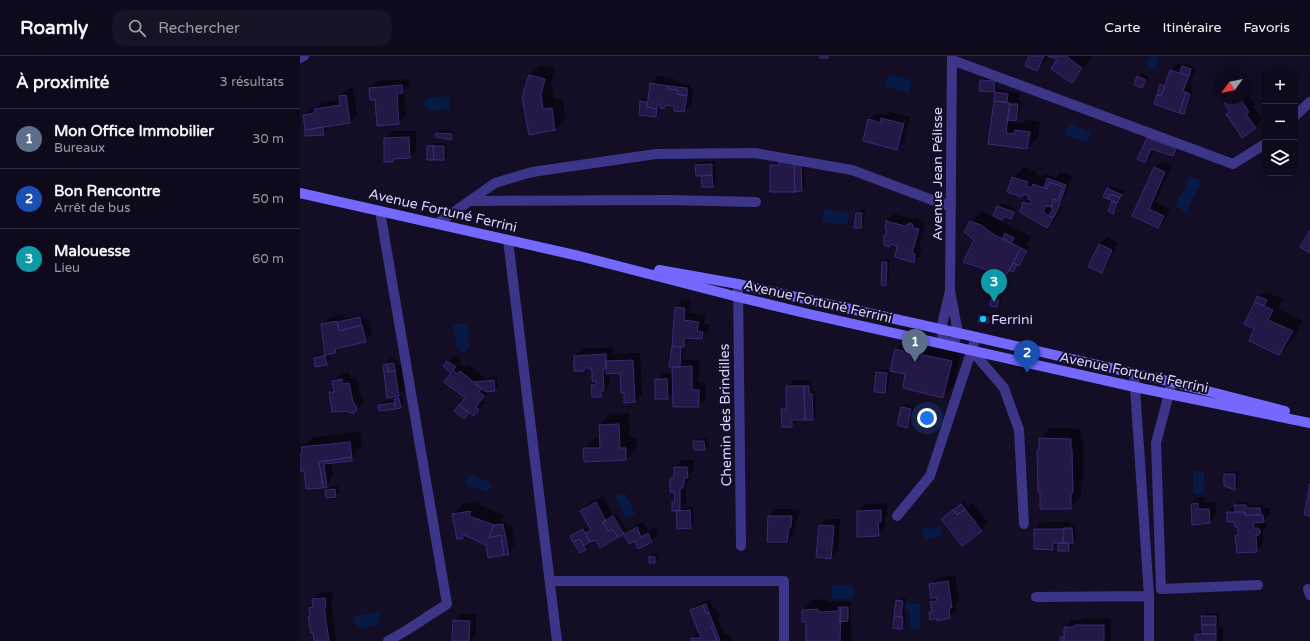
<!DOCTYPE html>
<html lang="fr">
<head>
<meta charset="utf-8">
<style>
  body { margin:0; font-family:"Varela Round",sans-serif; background:#171325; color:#f1f3f6 }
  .controls { position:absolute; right:12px; top:12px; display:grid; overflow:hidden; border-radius:8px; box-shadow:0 4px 16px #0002 }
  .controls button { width:36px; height:36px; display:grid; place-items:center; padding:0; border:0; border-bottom:1px solid #2e2b3b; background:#0e0a1c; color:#f1f3f6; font:20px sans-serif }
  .compass { position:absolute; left:914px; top:12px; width:36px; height:36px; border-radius:50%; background:#0e0a1c; box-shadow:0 4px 16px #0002; rotate:237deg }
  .you { position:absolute; left:627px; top:362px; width:14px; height:14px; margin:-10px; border:3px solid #fff; border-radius:50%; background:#1a73e8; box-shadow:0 0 0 6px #1a73e833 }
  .badge { display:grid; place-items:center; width:26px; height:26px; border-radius:50%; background:#00d4fc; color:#fff; font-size:13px; font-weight:700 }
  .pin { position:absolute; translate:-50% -33px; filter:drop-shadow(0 1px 2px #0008) }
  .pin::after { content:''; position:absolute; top:21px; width:14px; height:12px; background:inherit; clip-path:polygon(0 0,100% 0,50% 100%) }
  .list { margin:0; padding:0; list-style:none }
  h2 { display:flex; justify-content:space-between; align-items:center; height:52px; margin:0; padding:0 16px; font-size:17px }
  h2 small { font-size:13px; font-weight:400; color:#9b9aa3 }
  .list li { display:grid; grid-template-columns:26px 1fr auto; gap:12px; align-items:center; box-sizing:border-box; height:60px; padding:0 16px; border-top:1px solid #2e2b3b }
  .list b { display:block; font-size:15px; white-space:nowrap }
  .list p { margin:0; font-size:13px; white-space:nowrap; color:#9b9aa3 }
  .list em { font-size:13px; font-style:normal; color:#9b9aa3 }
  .icon { flex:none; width:22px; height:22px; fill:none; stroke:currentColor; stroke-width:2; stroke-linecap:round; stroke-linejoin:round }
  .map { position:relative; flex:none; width:1010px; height:585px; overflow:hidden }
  header { display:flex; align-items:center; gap:24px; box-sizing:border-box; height:56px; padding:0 20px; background:#0e0a1c; border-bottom:1px solid #2e2b3b }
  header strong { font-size:19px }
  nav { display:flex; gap:22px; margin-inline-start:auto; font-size:14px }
  .search { width:280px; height:36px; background:#171325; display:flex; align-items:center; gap:10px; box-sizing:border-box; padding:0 14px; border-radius:12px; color:#9b9aa3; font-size:15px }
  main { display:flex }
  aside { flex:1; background:#0e0a1c }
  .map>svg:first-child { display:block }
</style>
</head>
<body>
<header>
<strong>Roamly</strong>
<div class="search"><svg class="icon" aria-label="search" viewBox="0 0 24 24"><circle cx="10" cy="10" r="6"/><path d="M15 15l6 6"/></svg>Rechercher</div>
<nav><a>Carte</a><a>Itinéraire</a><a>Favoris</a></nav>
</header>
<main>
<aside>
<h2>À proximité<small>3 résultats</small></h2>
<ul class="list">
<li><span class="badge" style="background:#5c6f8a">1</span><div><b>Mon Office Immobilier</b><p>Bureaux</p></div><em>30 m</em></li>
<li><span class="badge" style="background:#1a4fb4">2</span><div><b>Bon Rencontre</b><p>Arrêt de bus</p></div><em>50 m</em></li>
<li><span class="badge" style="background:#0f9aa8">3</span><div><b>Malouesse</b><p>Lieu</p></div><em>60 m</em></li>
</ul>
</aside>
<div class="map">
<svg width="1010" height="585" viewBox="0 0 1010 585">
  <rect width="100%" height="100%" fill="#130d25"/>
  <!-- water -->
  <path fill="#071945" d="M850 0H859L855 13 846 10Z
    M588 18 612 24 609 37 585 30Z
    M149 40 150 53 128 55V53L124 50V46L127 42Z
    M770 68 791 76 787 87 766 79 764 73Z
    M890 120 902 125 887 156 875 151Z
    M524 153 549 157 548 169 522 166Z
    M167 267 169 291 167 292 165 297H163L158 292 157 293 153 269Z
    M893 415H904L905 437H893Z
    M169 419C176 418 181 424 188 425L191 431 189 433V436C184 436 182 433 177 432 175 431 173 432 171 432 164 430 165 423 169 419Z
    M320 437 326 438 335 458 326 462 316 443V440Z
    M640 470 643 479 625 484 622 475 624 474V472L626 471 627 474Z
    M532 529H553V543H532Z
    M606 547 621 548 620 573H610V553H606Z
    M79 556 80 569 60 572 53 566 54 562 56 560Z"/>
  <!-- shadow -->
  <path fill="#0007" fill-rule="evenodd" d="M730 0H749L737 13Z
    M751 0H791L792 1 782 15 772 26 759 3Z
    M878 7 884 9 886 8 894 10 893 12 895 13 890 28 893 29 891 34H893L887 54 883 57 861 29 864 25 867 26 871 14Z
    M240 9 255 12 251 28 254 43 262 42 266 63 255 73 230 78 229 20Z
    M842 17 849 21 845 28 842 31 838 21Z
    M358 20 375 23 374 26 390 29V32L393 33 391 48 384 55 375 49 367 48 363 52 360 46 359 56 355 60 341 46 345 42 349 43 351 27Z
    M684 21 698 22 697 35 699 33 720 37 719 45H721L718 60 716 62V67H723L726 64 740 66 738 81 727 92 689 87 696 33 694 35 681 24Z
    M109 23 110 29 104 34 106 60 98 67 76 43 70 32 77 25Z
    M53 32 57 59 50 66 26 70 27 74 23 78 4 59 11 52 17 51 22 46 40 44V40L47 33Z
    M944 32 955 48 953 51 962 64 955 71 927 58 931 55 925 47 930 42H944Z
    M589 56 610 61 604 86 597 93 569 64 576 57 586 59ZM604 62 606 63 600 86H598Z
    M141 74 154 75V79L150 83 137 82V77Z
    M92 75H116V94L109 101 96 102 93 105 85 82Z
    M855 76 880 92 873 99 855 93 852 99 845 106 847 83Z
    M131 87H147V100L144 103H128V90Z
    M486 97 501 99V106H504L505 131 501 134 471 110 478 103 481 102Z
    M415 105 416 127 413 130H403L402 119 396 109 399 106Z
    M862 105 872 109 855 146 870 153 865 164 858 171 834 159 855 112Z
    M724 111 737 116 736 119 741 121 744 118 756 121 761 116 773 120 760 150 763 151 757 161 747 171 724 147 730 139 725 137 722 140 713 122Z
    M811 130 824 135 816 153 812 157 809 155 814 145 808 133Z
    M702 147 716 153 711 161 705 160 702 163 694 159 698 150Z
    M560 154H565L563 168 560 171 557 157Z
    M682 155 691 159 704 167 731 181 726 190 730 191 722 206 713 215 711 213 705 219 675 184 671 166Z
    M594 158 613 163 616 161 619 162 620 165 625 166 619 190 622 191 620 199 613 206 598 190 592 188 589 190 585 179 588 176 587 165Z
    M807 181 818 187 808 209 801 216 790 211 800 188Z
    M586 203H590L588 226 585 229 583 207Z
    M966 236 983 243 978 253 1003 265 990 287 979 298 956 273 958 241 961 238H964Z
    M696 240 701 241 700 247 697 250 692 243Z
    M383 244 391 245 390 257 405 259 404 268 410 269 408 275 401 282H391L384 289 383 304H399V327H406V343L399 350 374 336 367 342 356 324 363 317H373V310H371L376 251Z
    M683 256 692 258 691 263 688 266 680 259Z
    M43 258 44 262 63 259 64 264 69 263 72 278 65 285 41 291 35 296 29 298V304L26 308 15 302 18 299 26 297 22 269 29 262Z
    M607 283 662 294 653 330 643 341 607 318 591 314 596 293Z
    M313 291V298L340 297 342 338 335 345 321 316 310 317V327L307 330V333L300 340 292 330 298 324 291 311H287L284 314 275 300 282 293Z
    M155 299 162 304 159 307 165 311 168 308 185 322 197 321 198 330 195 334H189L182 343 185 346 174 359 170 356 168 359 155 355 166 341 148 306Z
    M91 302H94V305L97 304V309L102 308 105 332 98 339 84 309Z
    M581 313 590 314 588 333 584 336 577 316Z
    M49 317 50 322 56 321 60 339 64 343V345L62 348 54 356 30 337 34 333 33 325 40 318Z
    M494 324H511L512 335H515L516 360 513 363H498L491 370 482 354 487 349V331Z
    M98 340H102L104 348 100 351 79 354V349L82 346 95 344Z
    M605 348 614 350 609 367 606 370 602 352Z
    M329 357 330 382H336L337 392 326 403 285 405 284 393 295 382H300V369L310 358Z
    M750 372 781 373V382L783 383V425L781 426V441L770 452 738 395 740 393V383Z
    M60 376 62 390 55 397V400L51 404 31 406 33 420 29 424 30 427 26 430 5 413 0 414V389L5 388 13 381Z
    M407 382 408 390 404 393 394 386 398 383Z
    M382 404H394V414L391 417 390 423 386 427V446L381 452 393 451 394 467 391 471 378 472 377 454 373 446 375 444V435L371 422 375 419V411Z
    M929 415H938V430L935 433 925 418Z
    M38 430 39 437 35 440 26 434 30 431Z
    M303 440 312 457 310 459 311 461 317 457 326 474 323 477 296 482 287 487 289 490 285 493 275 477 286 471 289 475 291 472 281 455 288 448Z
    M899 441H904L905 447 916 446V459L909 466 892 448Z
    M181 445 179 449 204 459 201 466 206 465 207 470 211 469 215 488 211 492V494L208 498 165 479 162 482 153 459 163 448Z
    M665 446 668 450 672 446 688 467 681 474 642 463 649 456Z
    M939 446H948L949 449H963V452H970V458L964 464 966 466V471L963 474V488L956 495 936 480 939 477 938 470 928 456Z
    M587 447V458L585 461V472L578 479 558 455 565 448Z
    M476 453H499L498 463 495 466 494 478 487 485 469 460Z
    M527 463H540L538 494 531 502 519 470Z
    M344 465 348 475 355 471 358 478 351 485 335 484 325 479 332 472Z
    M742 466H770V469H775L776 483 772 486V491L769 494 759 487 753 493 735 492V473Z
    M353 498H358V503L355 506 350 501Z
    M655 519 659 544 656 547 657 554 650 561 638 564V561L630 557 633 554 631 547 638 540 630 529 637 522Z
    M32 536 33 543 31 545 36 584 35 585H15L9 561 11 560 10 552 14 548 13 544 20 537Z
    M601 542H606L604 557 606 558 605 568 602 572 597 545Z
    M410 543 413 552 416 551 420 561 418 563 424 578H430L431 585H392V583L399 575 391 555 398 548Z
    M528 543V546L550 545 551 585H507V565L503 554 513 544Z
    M906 557H919V571H923V585H896V578L903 571 902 561Z
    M161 558H176V580L173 582V585H153L154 565Z
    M783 562 811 563V583L809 585H761V582L765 578V571L772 564 780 565Z"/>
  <!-- building -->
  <path fill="#241847" stroke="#3c2875" d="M520 0H528V2H519Z
    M729 0H744L737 15 725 10Z
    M748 0H766L782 12 772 27 751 13 757 3Z
    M882 10 891 13 889 20 880 17Z
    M870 14 889 20 883 35 886 36 879 57 854 48 857 39 861 40Z
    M229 19 245 23 241 39 243 53 252 52 255 74 229 79 222 41Z
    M837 20 846 24 842 32 834 29Z
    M680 24 695 25 694 36 679 35Z
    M350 27 368 30V33L378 34 377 38 387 40 384 56 374 55V50L365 49 364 52 361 53 359 50 360 48H357V53L347 51Z
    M860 28 865 30 861 40 857 39Z
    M102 29 103 37H97L99 68 77 70 75 44H70L69 32Z
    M368 30 387 32V40L377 38 378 34 368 33Z
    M695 36 708 38 707 46 694 45Z
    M886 36 890 38 884 58 879 57Z
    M46 39 50 67 5 74 3 59 15 57 14 53 40 49 39 40Z
    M931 42H940L949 56 946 58 956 72 942 82 926 58 930 56 924 47Z
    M340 45 347 46V51L357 53 356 61 339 59Z
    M694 45 710 47 706 77 714 78 715 74 730 76 727 93 688 88Z
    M710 48H718L716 65 707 64Z
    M581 62 604 68 597 94 563 85 568 63 581 67Z
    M23 71 24 79 5 80V74Z
    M136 77 152 78 151 84 136 81Z
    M109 81 110 102 93 103V106H84V82Z
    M847 82 876 93 873 100 851 93 845 107 837 103Z
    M133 89 134 104H127V90Z
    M133 90H144V104H134Z
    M478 103 494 106 495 136H470V109H479Z
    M412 108V119L396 120 395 109Z
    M494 109H501L502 135 495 136Z
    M854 111 865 116 849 153 864 160 858 172 832 160Z
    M412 119 413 131H402L401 120Z
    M712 121 728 126 726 130 731 132 733 128 747 133 749 126 763 131 758 145 754 143 751 151 746 150 743 156 753 162 747 172 720 156 723 146 729 148 731 144 728 143 729 140 724 138 722 141 707 136Z
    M747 122 766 129 758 153 753 162 749 160 753 152 751 151 754 143 758 145 763 131 749 126 747 133 744 132Z
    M807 132 822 139 820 142 810 138 808 143 803 141Z
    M810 138 820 142 817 147 808 143Z
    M812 145 817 147 813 158 808 155Z
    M697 150 714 156 711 163 704 160 702 164 693 160Z
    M556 157H562L561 172H554Z
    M586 165 605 170 610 167 613 169V172L619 173 612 197 615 198 614 207 595 201 597 190 590 188V191L584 189V179H586L587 174H585Z
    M670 165 681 169 693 178 721 192 706 220 663 206 674 184 664 176Z
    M1010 174V197L1000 191Z
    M705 177 714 182 711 187 703 182Z
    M799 188 812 194 802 217 788 211Z
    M721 192 727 195 719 210 713 207Z
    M582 206H587L586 230 581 229Z
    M713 207 717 209 713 216 709 214Z
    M957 240 967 244 964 250 955 246Z
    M691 243 699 244 697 251 690 250Z
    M955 246 973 254 968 264 993 275 979 299 949 285 954 273 944 268Z
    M375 251 385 252 384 264 399 266 397 275 403 276 402 283 384 282V291L372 290Z
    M679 259 689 261 688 267 678 266Z
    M60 261 61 269 39 275 37 266Z
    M37 265 39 275 62 269 66 286 35 293 36 297 25 299 21 268Z
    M372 290 381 291 380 311H369Z
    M595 293 652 305 643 342 603 332 605 318 590 315Z
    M306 298V313H303L304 335H301V341H292L291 329H296V325H292V315H291L290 312H284V315H274V300Z
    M25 299 27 309 15 311 14 302Z
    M333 304 335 346 324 347V337H321L320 317 306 318V305Z
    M147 305 156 311 153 314 158 318 160 315 182 333 179 336 184 340 176 351 179 354 174 360 159 349 165 342 144 326 151 317 143 310Z
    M94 307 95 315 88 316 87 308Z
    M87 308 88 316 95 315 99 340 87 342 83 309Z
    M392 310V334H399V351H373L372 311Z
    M576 316 587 317 585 337 574 336Z
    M42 323 43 328 49 327 53 346 57 351 56 355 54 357H51L47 355 32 356 29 336H34L32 325Z
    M355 323H367L368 343H355Z
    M194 324 195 335 186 336 174 326Z
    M486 330H504L505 364H492V371H482L481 353H486Z
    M504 330H509V338H512L513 364H505Z
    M99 342 101 352 96 353 94 343Z
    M94 347 96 353 79 355 78 349Z
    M159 349 169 357 164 363 154 355Z
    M601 351 611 353 607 372 597 369Z
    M319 368 320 392H326V404L284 406 283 392H300L299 369Z
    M739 382 771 383V392L772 393 773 436 771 438V453H740V436H738L737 394H739Z
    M393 385H404L405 394H394Z
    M50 386 52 401 19 406 23 432 6 433 4 415H0V398H2L1 391Z
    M52 401V405L24 408 27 431 23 432 19 406Z
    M374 411H387L388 422H385L383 432H380V454L372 455V446H375L374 436H370V422H374Z
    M924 418H935V434L924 430Z
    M1010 427V460L1004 459Z
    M35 433 36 441 26 442 25 434Z
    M296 446 306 465 303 466 308 475 312 473 318 481 300 492 296 484 290 486 285 477 291 474 280 455Z
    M898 447V453H909L910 467 892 469 891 448Z
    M661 448 665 453 657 459 653 454Z
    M934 449H946V452H960L961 459H945V456H935Z
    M665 453 682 475 662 490 641 463 653 454 657 459Z
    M390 454 391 472 377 473 376 455Z
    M581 454V466H578L579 480 557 481V455Z
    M171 455 169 460 194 469 189 482 201 479 204 499 188 502 186 489 162 478 163 483H157L152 458Z
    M927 456H945V459H963L964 466 953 467 954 472H958L960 474V477L959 479H956L957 496 937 497 935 480 938 479V471H935L934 466H927Z
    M313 460 324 478 318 481 312 473 308 475 303 466Z
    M468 460H492L491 471H489L487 486H467Z
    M203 468 209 499H204L201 479 189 482 194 469Z
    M519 469 534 470 531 503 516 501Z
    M337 471 341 481 348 477 352 486 338 493 335 485 329 488 324 479Z
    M764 472H772L773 487H763Z
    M283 473 290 486 284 490 280 483 273 486 270 480Z
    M734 473H764L763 487H753V494L734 493Z
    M280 483 286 494 280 497 273 486Z
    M758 487H769V495H758Z
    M349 500 355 501V507H349Z
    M648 525 652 552H649L650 562 637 565V562L630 564 629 556H632L630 546 637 545 636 541 631 542 629 528Z
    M25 542 26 551H24L29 585H14L13 577H11L8 561H10L9 552 13 551 12 543Z
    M596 544 603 545 601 561 594 560Z
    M406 548 409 557 406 558 403 549Z
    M403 549 406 558 409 557 414 569 411 570 417 585H391V582H401L390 554Z
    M538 551H541L540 585H506V566H502V554L518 553V556L539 555Z
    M541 551H548V565L539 566Z
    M594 560 603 561 602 573 593 572Z
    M901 560H916V569H902Z
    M153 564 170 565 169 585H152Z
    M414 569 420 585H417L411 570Z
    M775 569H804V585H764V571H775Z
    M902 569H916V578H902Z
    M895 578H916V585H895Z
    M760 581H764V585H760Z"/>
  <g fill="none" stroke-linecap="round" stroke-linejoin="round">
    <!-- street -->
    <path stroke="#3d3587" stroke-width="10" d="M0 2 4 0
      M652 4 933 108 965 88
      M995 60 1010 46
      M169 145 368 144 456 146
      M80 155 147 548 107 574 88 585
      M138 167 195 127 232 116 356 98 455 97 552 114 651 151
      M208 184 257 585
      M438 228 441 490
      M650 235 641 273 643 281 648 289 655 284 658 277 650 235 652 0
      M672 295 704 332 719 374 724 468
      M834 317 849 540V585
      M872 326 856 387 861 533 958 529
      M597 460 630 420 676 281
      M250 525H484V585
      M1008 533 1010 539
      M736 541 849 540"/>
    <!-- secondary -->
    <path stroke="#7568ff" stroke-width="10" d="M0 137 279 200 438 241 509 258 835 331 1010 367
      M359 214 438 228 676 281 872 326 985 355"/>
  </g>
  <!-- markers -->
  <circle fill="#00d4fc" stroke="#130d25" stroke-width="1.5" cx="683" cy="263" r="4"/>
  <g text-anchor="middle" stroke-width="4" stroke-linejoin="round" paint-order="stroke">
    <!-- street labels -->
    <g font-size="14" fill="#d9d1ff" stroke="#130d25">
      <text transform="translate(637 118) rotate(-90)" y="5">Avenue Jean Pélisse</text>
      <text transform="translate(143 154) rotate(13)" y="5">Avenue Fortuné Ferrini</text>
      <text transform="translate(518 245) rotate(13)" y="5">Avenue Fortuné Ferrini</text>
      <text transform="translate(834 316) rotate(12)" y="5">Avenue Fortuné Ferrini</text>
      <text transform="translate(425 359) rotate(-91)" y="5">Chemin des Brindilles</text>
    </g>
    <!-- poi labels -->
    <g font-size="14" fill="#d9d1ff" stroke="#130d25" text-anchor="start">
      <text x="691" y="268">Ferrini</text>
    </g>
  </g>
</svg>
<div class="controls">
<button>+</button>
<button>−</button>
<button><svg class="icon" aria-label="layers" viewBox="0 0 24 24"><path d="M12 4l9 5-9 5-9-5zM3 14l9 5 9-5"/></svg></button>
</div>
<svg class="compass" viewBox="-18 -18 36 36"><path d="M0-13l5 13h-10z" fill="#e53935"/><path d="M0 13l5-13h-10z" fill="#9b9aa3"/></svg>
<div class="you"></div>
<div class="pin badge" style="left:615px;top:306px;background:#5c6f8a">1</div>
<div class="pin badge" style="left:727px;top:317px;background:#1a4fb4">2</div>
<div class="pin badge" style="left:694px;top:246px;background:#0f9aa8">3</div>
</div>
</main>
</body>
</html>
